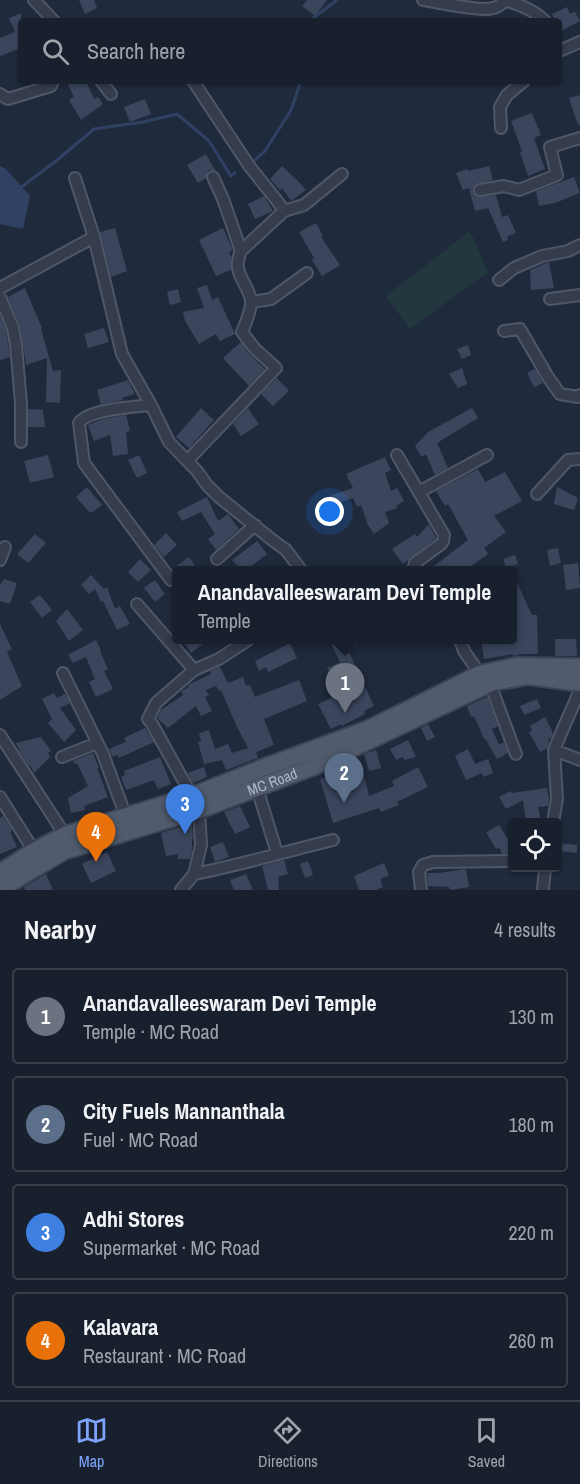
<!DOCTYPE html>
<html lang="en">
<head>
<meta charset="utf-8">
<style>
  body { margin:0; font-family:"Archivo Narrow",sans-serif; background:#212836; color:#f1f3f6 }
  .controls { position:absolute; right:18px; bottom:18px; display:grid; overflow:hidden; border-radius:6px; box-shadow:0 2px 4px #0004 }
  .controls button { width:54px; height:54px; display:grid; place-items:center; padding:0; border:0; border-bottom:2px solid #363e4a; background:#18202e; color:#f1f3f6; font:30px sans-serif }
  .you { position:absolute; left:330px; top:512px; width:21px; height:21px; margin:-15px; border:4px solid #fff; border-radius:50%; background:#1a73e8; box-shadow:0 0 0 9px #1a73e833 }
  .badge { display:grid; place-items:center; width:39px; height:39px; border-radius:50%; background:#7da5ff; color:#fff; font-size:20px; font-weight:700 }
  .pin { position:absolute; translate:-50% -50px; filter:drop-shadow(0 2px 3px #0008) }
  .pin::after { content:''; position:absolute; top:32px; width:21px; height:18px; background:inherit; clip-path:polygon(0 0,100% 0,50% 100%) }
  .popup { position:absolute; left:172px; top:566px; width:345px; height:78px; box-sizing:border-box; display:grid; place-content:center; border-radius:6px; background:#18202e; filter:drop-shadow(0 2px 4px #0005); font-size:20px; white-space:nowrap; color:#9fa3aa }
  .popup b { font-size:22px; color:#f1f3f6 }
  .popup::after { content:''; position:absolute; left:50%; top:100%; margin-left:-12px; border:12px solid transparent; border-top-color:#18202e }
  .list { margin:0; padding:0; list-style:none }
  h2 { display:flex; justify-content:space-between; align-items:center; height:78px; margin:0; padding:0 24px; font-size:26px }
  h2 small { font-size:20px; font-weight:400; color:#9fa3aa }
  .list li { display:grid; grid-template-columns:39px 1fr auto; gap:18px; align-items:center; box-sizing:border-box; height:96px; margin:0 12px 12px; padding:0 12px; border:2px solid #363e4a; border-radius:6px }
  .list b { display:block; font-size:22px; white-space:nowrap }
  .list p { margin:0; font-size:20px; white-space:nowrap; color:#9fa3aa }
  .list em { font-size:20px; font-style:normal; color:#9fa3aa }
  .icon { flex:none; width:33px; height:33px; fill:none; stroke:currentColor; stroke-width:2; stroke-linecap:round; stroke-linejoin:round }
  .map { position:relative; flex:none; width:580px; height:890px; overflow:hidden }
  .search { position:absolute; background:#18202e; box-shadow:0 2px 4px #0004; left:18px; right:18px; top:18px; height:66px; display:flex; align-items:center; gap:15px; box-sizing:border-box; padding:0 21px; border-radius:6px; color:#9fa3aa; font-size:22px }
  .sheet { height:510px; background:#18202e }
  nav { display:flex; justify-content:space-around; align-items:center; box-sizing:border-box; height:84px; border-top:2px solid #363e4a; background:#18202e; font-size:16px; color:#9fa3aa }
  nav a { display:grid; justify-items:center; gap:3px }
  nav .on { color:#7da5ff }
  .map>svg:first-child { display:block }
</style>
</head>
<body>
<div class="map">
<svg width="580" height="890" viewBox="0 0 580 890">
  <rect width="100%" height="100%" fill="#202a3d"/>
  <!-- green -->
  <path fill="#22383e" d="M470 231 488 272 410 329 386 296Z"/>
  <!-- water -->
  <path fill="#304164" d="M0 166 6 169 30 196 23 229 0 224Z"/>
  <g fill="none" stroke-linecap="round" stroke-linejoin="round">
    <!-- stream -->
    <path stroke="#304164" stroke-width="3" d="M309 21 337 0
      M255 160 265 151 291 110 301 81
      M20 188 56 161 94 129 143 122 177 114 209 141 231 176 235 173"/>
  </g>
  <!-- building -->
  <path fill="#3b465d" d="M79 0H94L97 8 85 14Z
    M307 0H327L315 16 302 6Z
    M567 7 570 14 575 12 580 21 559 32V21H556L552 14Z
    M21 13V48L0 56V38L15 32 9 18Z
    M66 81H86L94 99 98 97 103 104 81 120 69 100 74 97Z
    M580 95V125H578L569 98Z
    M145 99 151 114 130 122 124 107Z
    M532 113 541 135 534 138 545 169 528 176 520 152 522 151 511 121Z
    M206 154 215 170H209L207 173 206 178 198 183 187 165Z
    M282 166 297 180 306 190 291 201 282 188 280 190 270 179Z
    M489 166 493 180 476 184 473 188V192L478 197 496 195 502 217 508 215 516 233 507 237 508 240 503 242 488 208 475 211 469 188 463 190 456 173 467 169 468 171Z
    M574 177 580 193 555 203 539 206 536 191Z
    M264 196 273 211 255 219 248 204Z
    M316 223 323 236 321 237 340 265 322 276 312 260 314 258 299 232Z
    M115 228 127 271 111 277 100 232Z
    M223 228 233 250 229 252 231 256V270L216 276 199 240Z
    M549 262 554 288 531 290 530 270Z
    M207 285 212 300 218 297 235 334 220 341 216 334 199 344 185 321 183 312 204 308 197 288Z
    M25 288 42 328 41 329 53 371 61 370 60 403 46 402 47 358 26 365 20 326 8 297Z
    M178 289 181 302 170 305 167 292Z
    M0 316 6 330 10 357 0 360Z
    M104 328 109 342 88 348 84 334Z
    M241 342 249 354 265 369 249 386 223 358Z
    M468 345 471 355 462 359 457 349Z
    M462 368 467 384 458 388 449 374Z
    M535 369 543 383 534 387 527 373Z
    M277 378 289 391 273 406 261 394Z
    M128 380 135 394 122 398 123 400 101 404 97 390Z
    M201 408 214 420 189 448 176 437Z
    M248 408 259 424 241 436 233 424Z
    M472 408 478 418 437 443 448 468 435 475 426 454 422 457 415 446 428 432Z
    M28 409 43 410 45 427H28Z
    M126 415 130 431 126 432 128 454 113 456 110 435 94 441 88 425 103 419Z
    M48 455 54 477 30 483 24 461Z
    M139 455 147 473 137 478 128 460Z
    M385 457 391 470 385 473 391 491 397 488 404 501 396 506 397 508 385 512 389 523 374 534 368 525 361 505 357 507 353 498 332 505 329 496 353 488 346 474Z
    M478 469 485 482 505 472 522 501 494 516 506 532 484 548 488 554 466 570H429L468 540 448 504 445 506 436 491Z
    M87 487 102 505 93 512H89L76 497Z
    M557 487 578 498 574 510 554 504Z
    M207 497 218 521 228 514 239 529 216 550 208 539 215 534 201 512 182 521 177 512Z
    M429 524 436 538 403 564 392 549 415 534 417 537Z
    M166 533 177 545 164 557 154 545Z
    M35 534 46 543 28 563 17 554Z
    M257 541 267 554 246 570H241L232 560Z
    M558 548 561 563 550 566 547 550Z
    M515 555 518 564 506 568 503 559Z
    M189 557 198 570H173L172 569Z
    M140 559 151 570 138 582 128 572Z
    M578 563 580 588 566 590 563 565Z
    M90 574 104 589 107 587 115 609 120 606 130 624 117 630 103 601 101 602 95 589 89 594 81 585 90 576Z
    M513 574 532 615H537L538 654H522L513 656V654L484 659 481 639H496V644L513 639Z
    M4 579 17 583 10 604 0 601V585Z
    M155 580 165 594 155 602 144 588Z
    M40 595 52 610 42 618 30 602Z
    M67 609 83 630 69 641 56 621Z
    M0 624 12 649 7 652 22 686 0 700Z
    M182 639H210L191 653Z
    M329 639H369L348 650 374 706 364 711 365 714 342 726 341 724 331 729 318 704 339 694 327 668 340 662Z
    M555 639H576L577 656H555Z
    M96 640 101 650 100 651 108 669 104 671 113 689 96 697 89 682 95 679 86 657 73 663 68 655Z
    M290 643 297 658 268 672 266 667 259 671 255 661Z
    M220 667 228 683 243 677 246 686 250 685 255 697 299 680 307 701 264 719 274 745 256 752 258 758 226 770 222 760 204 764 198 742 201 741 199 733 209 730 215 749 228 744 232 753 248 748 236 725 221 690 219 691 216 686 206 690 209 695 205 697 212 711 201 716 196 706 168 728 157 718 161 710 183 695 181 691 189 687 188 685 211 674 210 671Z
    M54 693 57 698 65 694 70 703 60 708 76 730 64 742 48 723 52 719 42 699Z
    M487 697 498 726 492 729 499 745 504 742 508 753 497 759 485 738 484 739 474 716 471 717 467 706Z
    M537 699 541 708 524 715 520 706Z
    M545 717 553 733 551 738 548 739 549 742 547 748 540 752 529 732 532 731 530 726Z
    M428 724 435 737 427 741 421 728Z
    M145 728 154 742 119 758 117 755 113 757 109 749 126 742 124 738Z
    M41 737 51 751 48 753 50 757 34 773 30 765 29 766 20 752 16 743Z
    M408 740 416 757 404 760 403 757 396 760 390 749Z
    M468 749 475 764 488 759 493 773 483 777 482 773 466 780 455 756Z
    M376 750 381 768 369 771 364 754Z
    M93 753 99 768H97L108 797 84 806 85 810 71 813 68 798 88 786 77 763 75 764 73 761Z
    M160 757 171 784 158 789 154 780 126 790 121 777 125 775 124 771Z
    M204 767 207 777 193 783 188 773Z
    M362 767 369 796 394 786 392 781 418 767 428 787 397 802 399 805 381 812 379 808 333 823 320 779Z
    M547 788 549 800 548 806 538 807 541 822H526L523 800 506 809 499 797 511 791 512 793Z
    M240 806 250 827 235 834 224 812Z
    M3 816 12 830 11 831V834L17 847 0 854V818Z
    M192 823 193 839H192V850L190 859H178V854L166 856 161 833Z
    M499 825 513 848V854H502L499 847 496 849 486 832Z
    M223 842 229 857 215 862 210 847Z
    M558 843 577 845V853L558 851Z
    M107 852 116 871 91 883 82 864Z
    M284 860 288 874 278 877 279 890H268L262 866Z
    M308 861 313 875 305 878 300 864Z
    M384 863 389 875 380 879 383 887 376 890H359L354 876Z
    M466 869 469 887 450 890 449 887 428 886 427 873H439Z
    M46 874 53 890H25L24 887Z
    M246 874 253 890H234L230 880Z"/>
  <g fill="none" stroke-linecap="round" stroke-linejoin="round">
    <defs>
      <path id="minor" d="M34 0 54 21
        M423 0C438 2 481 12 493 8 498 7 502 4 505 0
        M505 0C520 5 534 10 545 21
        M559 51 580 42
        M101 81 111 94
        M193 81 250 167 278 202 284 211 304 205 342 174
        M0 94 8 99 51 86 53 81
        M501 128 500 107 507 95 524 81
        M213 177 223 199 241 251
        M75 178 94 237
        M480 190 504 186 519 190 557 175 550 147 580 138
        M499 280 514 268 542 256 568 251 580 245
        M0 288 94 237 122 354 151 405 169 442 197 471 207 485 219 497 271 539 286 550 301 570
        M0 297 13 328 16 345 21 404V442
        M550 299 580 295
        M252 302 271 299 307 273
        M504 331 520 329 548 377 560 394 578 397 580 395
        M151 405C133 407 89 409 79 423L84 463 171 580
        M397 455 444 535 443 541 441 544 415 563 413 570
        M187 461 276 368 255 349 242 332C245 325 252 308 251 300 247 281 231 273 241 251L284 211
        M419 492 487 455
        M537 494 568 460 580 459
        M217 559 255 525
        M0 560 5 547
        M137 604 194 670
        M460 640 464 651 480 674
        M63 673 103 754 126 817
        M490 684 516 754
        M0 735 65 835
        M554 750 580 760
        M62 757 97 743
        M257 788 277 853
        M0 797 34 851
        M553 822 557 799 554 750 562 731 580 690
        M194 874C241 865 287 851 333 840
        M181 890 194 874 198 858 201 845 199 810 192 796 152 724 148 719 156 703 194 670 219 659 248 640
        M421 890 419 872 423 865 433 862 512 861
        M543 890 545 868"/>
      <g id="primary">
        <path d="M0 873 34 851 65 835 192 796 265 767 369 729 480 674 517 666 580 667"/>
        <path id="s1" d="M0 889 64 851 199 810 315 766 493 682 529 676 580 683"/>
      </g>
    </defs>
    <!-- minor casing -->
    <use href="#minor" stroke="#4f5767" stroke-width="14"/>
    <!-- primary casing -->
    <use href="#primary" stroke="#3d4556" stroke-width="20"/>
    <!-- minor -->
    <use href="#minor" stroke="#343c4d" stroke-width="10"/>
    <!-- primary -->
    <use href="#primary" stroke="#515b6d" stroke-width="16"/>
  </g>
  <g text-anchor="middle" stroke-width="4.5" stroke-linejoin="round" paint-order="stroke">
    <!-- street labels -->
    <g font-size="15" fill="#afb7c9" stroke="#192131">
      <text dy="5" stroke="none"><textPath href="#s1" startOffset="294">MC Road</textPath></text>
    </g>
  </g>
</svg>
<div class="controls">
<button><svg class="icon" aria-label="locate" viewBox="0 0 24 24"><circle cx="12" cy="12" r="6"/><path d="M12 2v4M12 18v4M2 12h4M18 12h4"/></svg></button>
</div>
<div class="you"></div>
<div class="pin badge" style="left:345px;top:713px;background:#6b7280">1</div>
<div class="popup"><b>Anandavalleeswaram Devi Temple</b>Temple</div>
<div class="pin badge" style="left:344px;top:803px;background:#5c6f8a">2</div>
<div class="pin badge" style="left:185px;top:834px;background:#3f7fe0">3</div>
<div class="pin badge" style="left:96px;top:862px;background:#e8710a">4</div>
<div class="search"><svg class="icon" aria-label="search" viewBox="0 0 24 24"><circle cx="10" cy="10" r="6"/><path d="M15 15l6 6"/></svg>Search here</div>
</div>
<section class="sheet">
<h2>Nearby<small>4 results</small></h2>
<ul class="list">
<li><span class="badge" style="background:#6b7280">1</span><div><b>Anandavalleeswaram Devi Temple</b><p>Temple · MC Road</p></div><em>130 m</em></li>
<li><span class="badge" style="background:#5c6f8a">2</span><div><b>City Fuels Mannanthala</b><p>Fuel · MC Road</p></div><em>180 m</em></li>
<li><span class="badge" style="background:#3f7fe0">3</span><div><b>Adhi Stores</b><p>Supermarket · MC Road</p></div><em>220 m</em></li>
<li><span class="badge" style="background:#e8710a">4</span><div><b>Kalavara</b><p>Restaurant · MC Road</p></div><em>260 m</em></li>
</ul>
</section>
<nav>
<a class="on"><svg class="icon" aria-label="map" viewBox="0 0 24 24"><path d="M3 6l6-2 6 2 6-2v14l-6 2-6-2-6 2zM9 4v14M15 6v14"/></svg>Map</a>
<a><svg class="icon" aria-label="directions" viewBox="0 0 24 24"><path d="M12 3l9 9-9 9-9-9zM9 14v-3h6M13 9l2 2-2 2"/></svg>Directions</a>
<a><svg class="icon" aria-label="saved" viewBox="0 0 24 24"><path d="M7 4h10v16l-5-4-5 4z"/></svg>Saved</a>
</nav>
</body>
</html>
